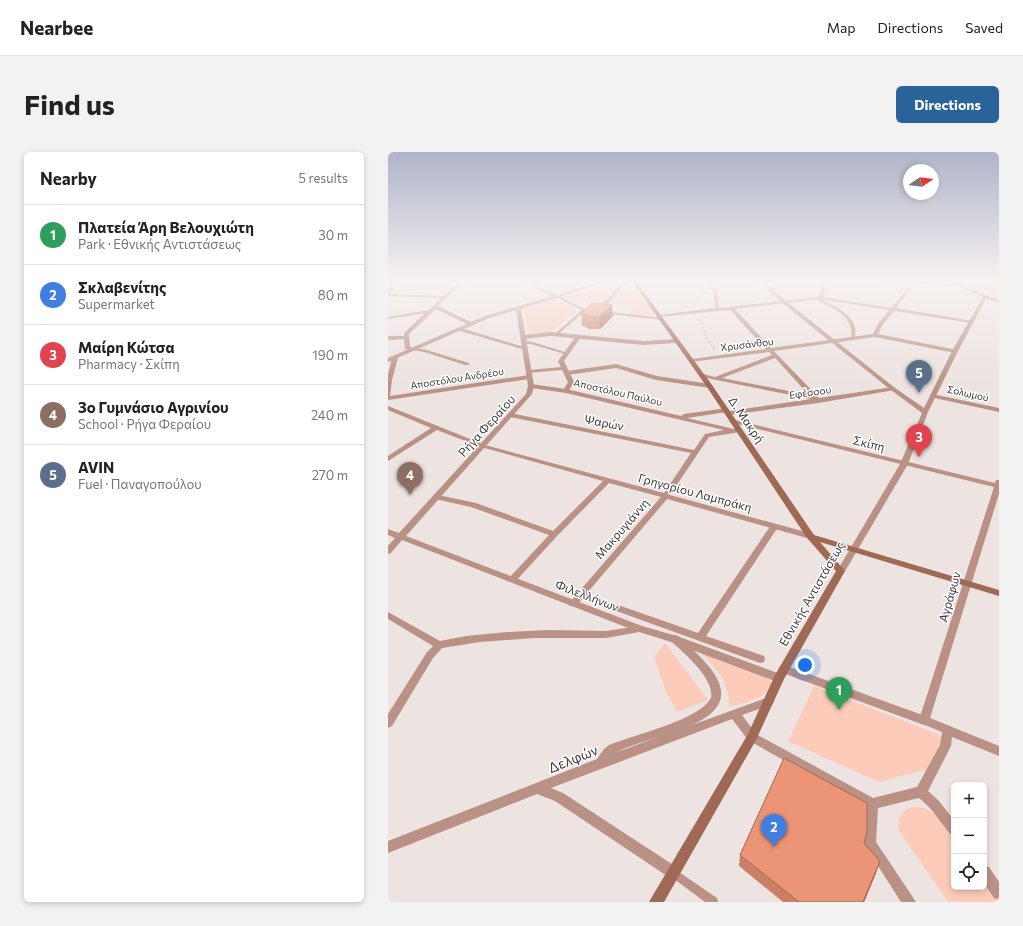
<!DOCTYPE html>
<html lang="en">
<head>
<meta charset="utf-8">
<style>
  body { margin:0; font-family:Commissioner,sans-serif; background:#f2f2f2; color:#222 }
  .controls { position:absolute; right:12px; bottom:12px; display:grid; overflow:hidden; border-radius:6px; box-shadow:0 2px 6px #0003 }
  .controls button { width:36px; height:36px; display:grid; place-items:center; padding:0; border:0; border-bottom:1px solid #e0e0e0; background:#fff; color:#222; font:20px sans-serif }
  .compass { position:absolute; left:515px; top:12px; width:36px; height:36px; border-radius:50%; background:#fff; box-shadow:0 2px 6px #0003; rotate:77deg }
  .you { position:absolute; left:417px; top:513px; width:14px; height:14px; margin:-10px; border:3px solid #fff; border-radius:50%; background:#1a73e8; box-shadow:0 0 0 6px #1a73e833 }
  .badge { display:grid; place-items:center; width:26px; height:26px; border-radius:50%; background:#29639a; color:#fff; font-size:13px; font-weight:700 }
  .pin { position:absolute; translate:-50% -33px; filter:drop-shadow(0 1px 2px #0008) }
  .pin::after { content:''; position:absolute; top:21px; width:14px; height:12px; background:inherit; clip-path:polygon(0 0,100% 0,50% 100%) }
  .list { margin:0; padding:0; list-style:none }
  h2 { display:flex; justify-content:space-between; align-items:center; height:52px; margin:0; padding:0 16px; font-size:17px }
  h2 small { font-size:13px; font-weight:400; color:#767676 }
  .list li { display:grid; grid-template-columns:26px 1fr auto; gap:12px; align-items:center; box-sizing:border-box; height:60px; padding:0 16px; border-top:1px solid #e0e0e0 }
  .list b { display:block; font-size:15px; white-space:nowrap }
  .list p { margin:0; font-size:13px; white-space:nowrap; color:#767676 }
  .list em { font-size:13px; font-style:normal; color:#767676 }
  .icon { flex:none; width:22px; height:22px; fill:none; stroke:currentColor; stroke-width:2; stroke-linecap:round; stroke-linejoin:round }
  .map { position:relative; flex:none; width:611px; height:750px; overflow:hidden; border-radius:6px }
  header { display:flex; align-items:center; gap:24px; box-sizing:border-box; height:56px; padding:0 20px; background:#fff; border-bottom:1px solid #e0e0e0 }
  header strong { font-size:19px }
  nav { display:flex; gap:22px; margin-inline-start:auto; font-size:14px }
  .intro { display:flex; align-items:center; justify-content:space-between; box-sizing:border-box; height:96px; padding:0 24px }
  h1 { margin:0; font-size:28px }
  .button { padding:10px 18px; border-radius:6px; background:#29639a; color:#fff; font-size:14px; font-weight:700 }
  main { display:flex; gap:24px; padding:0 24px }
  aside { flex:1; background:#fff; border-radius:6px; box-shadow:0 2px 6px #0003 }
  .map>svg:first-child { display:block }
</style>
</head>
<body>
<header>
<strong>Nearbee</strong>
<nav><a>Map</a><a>Directions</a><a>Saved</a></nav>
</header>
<div class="intro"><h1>Find us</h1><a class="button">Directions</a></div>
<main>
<aside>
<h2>Nearby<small>5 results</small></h2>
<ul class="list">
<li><span class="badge" style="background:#2e9e5b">1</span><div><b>Πλατεία Άρη Βελουχιώτη</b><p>Park · Εθνικής Αντιστάσεως</p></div><em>30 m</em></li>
<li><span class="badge" style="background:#3f7fe0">2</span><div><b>Σκλαβενίτης</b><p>Supermarket</p></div><em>80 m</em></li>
<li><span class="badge" style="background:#e0444e">3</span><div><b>Μαίρη Κώτσα</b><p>Pharmacy · Σκίπη</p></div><em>190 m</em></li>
<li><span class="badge" style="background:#8d6e63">4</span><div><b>3ο Γυμνάσιο Αγρινίου</b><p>School · Ρήγα Φεραίου</p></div><em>240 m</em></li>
<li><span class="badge" style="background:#5c6f8a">5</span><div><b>AVIN</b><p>Fuel · Παναγοπούλου</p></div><em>270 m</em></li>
</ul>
</aside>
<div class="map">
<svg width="611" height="750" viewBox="0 0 611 750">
  <rect width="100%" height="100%" fill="#ede3e0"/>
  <!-- green -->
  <path fill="#fccbba" d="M567 128H584L611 138V141L606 144Z
    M223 131H228L229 134 213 153 189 151 175 145Z
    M238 135H245L266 164 240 162 245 156 222 153Z
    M165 148H169L189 158 163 180 140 181 136 157Z
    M277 491 320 548 289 560 278 540 266 505Z
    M309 497 382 527C385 547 355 550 341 555 341 527 327 515 309 497Z
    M426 534 549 582 555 588 540 617 491 630 400 589Z
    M526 655 536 656 542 659 551 666 566 687V735H596V730L610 750H560L511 679C509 667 513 657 526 655Z"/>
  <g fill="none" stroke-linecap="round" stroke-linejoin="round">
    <!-- path -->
    <path stroke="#a29a98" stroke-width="1" stroke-dasharray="2 2" stroke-linecap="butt" d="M308 153 313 142 319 141
      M312 167 318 183 327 199"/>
    <!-- service -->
    <path fill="#b99285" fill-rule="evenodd" d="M167 143H169L198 158 169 183 167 182 168 181 194 158 167 145Z
      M427 145H429C446 154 474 164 466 188L463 187C467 163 444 156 427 147Z
      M134 189 144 190 180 201 177 202 143 192 134 191Z
      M285 716 288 718 329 746 330 750H317L282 724 280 721 282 718Z"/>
    <!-- pedestrian -->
    <path fill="#b99285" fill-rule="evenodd" d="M6 128H10L2 142 0 143V138Z
      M237 128H242L214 159 273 166H275V168L194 159V157H196L209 158Z
      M188 184 193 185 176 209 186 230 180 240H176L175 239 180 230 174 218 139 221V219L141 218 173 215 170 209Z
      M383 373H389L390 375 318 484 376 504 377 507 376 510 372 511 190 445 189 443 190 441H196L310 481Z
      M396 513 540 565 541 568 540 571 536 573 392 520 391 517 392 514Z"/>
    <!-- minor -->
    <path fill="#b99285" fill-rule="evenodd" d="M72 128H77L50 154 85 171V173H81L48 157 21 182 22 195 39 198 81 211V213H77L36 200 17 197 16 187 0 188V184H16V181L37 161 0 167V165L41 158 53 146 0 144V142L56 144Z
      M131 128H137L170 144 166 145Z
      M319 128H323L330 142 331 156 430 145 438 128H442L435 145 503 156 525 130 527 131 508 156 584 169 586 170 584 171 506 159 495 172 490 182 569 198 570 199 567 201 487 185 386 199 431 246 505 235 507 236V238L430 251 341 263 339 262V260L299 266 346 277 352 276 355 278 352 280 321 285 282 343 425 382 426 384 425 386H419L279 347 188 454H182L180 452 182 450 273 345 221 331 169 384 127 430H121L120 428 121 426 161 383 83 355 47 347 46 345 47 343H50L88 351 165 379 215 329 93 295 49 278 0 309V304L43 276 0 258V254L97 293 276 341 303 301 122 265 119 263 122 261 306 298 317 282 336 278 178 241 143 236 140 234 143 232 178 237 293 264 296 262 339 256 341 257V259L423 247 313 225 312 224 315 222 327 225 384 203 381 200 302 210 301 209 304 207 378 197 342 158 269 165V164L271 163 327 156 326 142ZM432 147 501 158 490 172 485 182 383 196 347 157ZM387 206 421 243 334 226Z
      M69 176H73L139 196 134 197 69 178Z
      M163 180 255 189 289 187 292 189 289 191 255 193 163 184 135 187 132 185 135 183Z
      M7 204 10 206 4 228 2 244 141 223 144 225 141 227 0 248V222L4 206Z
      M228 212 269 224 322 232 325 234 322 236 268 228 228 216 179 223 176 221 179 219Z
      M544 242 611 256V260L542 245V243Z
      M347 268 607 331 608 328H611V342L542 566 611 594V604L564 585 563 594 540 639 550 648 566 668V684L562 682 542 656 531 646 490 656 488 690 528 750H513L478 695 476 691 478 655 360 588 344 567 163 636 175 641 290 716 292 721 290 726 285 728 167 649 149 642 0 701V689L209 607 216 597 221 593C246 583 311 568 323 546 327 527 296 501 284 490L282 487 284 484 287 483 290 484C321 512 362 547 304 573L381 545 385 546 386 549 385 552 354 563 368 582 485 646 529 635 552 593 554 580 532 571 531 568 606 335 345 271 344 270ZM272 584 227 601 240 595Z
      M0 460 52 489 78 484 119 480 160 478 218 479 251 474 254 475 256 477 254 479 251 480 218 486H146L92 490 54 496 45 506 4 574 0 576V562L39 500 45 494 0 467Z
      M596 713 601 715 611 730V748L606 746 596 731Z"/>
    <!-- tertiary -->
    <path fill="#b99285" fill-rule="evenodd" d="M219 128H227L133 157 146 234 144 242 18 384 254 474 289 484 395 523 396 526 395 529 391 530 387 529 283 490 248 479 14 388 3 401 0 402V394L7 386 0 383V377L11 381 138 242 140 234 128 158 101 166 0 210V206L97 164Z
      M370 128H375L398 149 507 236 536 256 564 199 595 145 571 135 494 128H516L565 132 567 131 611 148V151L598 147 570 199 540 260 520 312 456 421 453 422 449 419 512 312 534 261 503 238 394 151Z"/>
    <!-- secondary -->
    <path fill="#a06956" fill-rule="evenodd" d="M243 128H247L324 233 426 383 611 438V444L432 390 457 419 396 527 368 588 276 750H261L360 582 387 523 448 419 419 386 319 235Z"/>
  </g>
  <!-- wall -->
  <path fill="#ca8065" d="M193 161 225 164 212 177H201L194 173Z
    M476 691 488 721 476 750H395L351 714 352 703Z"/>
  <!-- shaded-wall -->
  <path fill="#a46853" d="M224 153 225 164 212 177 211 165Z
    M492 709 488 721 476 750H475Z"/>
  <!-- building -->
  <path fill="#eb9576" stroke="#a46853" d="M204 151 224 153 211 165H200L193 161Z
    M396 606 479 651V681L476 691 492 709 475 750H411L352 703Z"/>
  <!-- sky -->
  <linearGradient id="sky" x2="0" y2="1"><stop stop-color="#afb4c9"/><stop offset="0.55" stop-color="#f7f2f1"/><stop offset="1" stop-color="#f7f2f1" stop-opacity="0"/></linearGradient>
  <rect width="611" height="233" fill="url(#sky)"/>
  <g text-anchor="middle" stroke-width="3" stroke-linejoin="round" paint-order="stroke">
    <!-- far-street labels -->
    <g font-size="10" fill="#3e3a39" stroke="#fff">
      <text transform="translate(359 192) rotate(-7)" y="4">Χρυσάνθου</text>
      <text transform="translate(69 226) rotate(-9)" y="4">Αποστόλου Ανδρέου</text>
      <text transform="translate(230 240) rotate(13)" y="4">Αποστόλου Παύλου</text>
      <text transform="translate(422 240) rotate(-8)" y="4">Εφέσσου</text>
      <text transform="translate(580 241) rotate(12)" y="4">Σολωμού</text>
    </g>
    <!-- street labels -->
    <g font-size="12" fill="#3e3a39" stroke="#fff">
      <text transform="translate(358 268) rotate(56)" y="4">Δ. Μακρή</text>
      <text transform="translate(216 271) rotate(11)" y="4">Ψαρών</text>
      <text transform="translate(99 274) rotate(-48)" y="4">Ρήγα Φεραίου</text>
      <text transform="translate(481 292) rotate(14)" y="4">Σκίπη</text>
      <text transform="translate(307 341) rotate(15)" y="4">Γρηγορίου Λαμπράκη</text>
      <text transform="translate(234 377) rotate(-49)" y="4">Μακρυγιάννη</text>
      <text transform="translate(424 442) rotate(-60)" y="4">Εθνικής Αντιστάσεως</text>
      <text transform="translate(199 444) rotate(21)" y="4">Φιλελλήνων</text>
      <text transform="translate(562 445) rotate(-74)" y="4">Αγράφων</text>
    </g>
    <!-- near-street labels -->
    <g font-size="14" fill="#3e3a39" stroke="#fff">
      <text transform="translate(185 607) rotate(-22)" y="5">Δελφών</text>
    </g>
  </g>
</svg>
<div class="controls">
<button>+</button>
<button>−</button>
<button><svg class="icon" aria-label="locate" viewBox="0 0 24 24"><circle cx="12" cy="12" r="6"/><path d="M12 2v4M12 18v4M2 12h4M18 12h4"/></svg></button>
</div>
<svg class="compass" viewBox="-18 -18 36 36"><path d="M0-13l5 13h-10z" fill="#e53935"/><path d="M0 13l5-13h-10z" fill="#767676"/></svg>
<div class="you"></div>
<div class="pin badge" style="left:451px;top:558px;background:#2e9e5b">1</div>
<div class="pin badge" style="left:386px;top:695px;background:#3f7fe0">2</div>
<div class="pin badge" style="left:531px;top:305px;background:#e0444e">3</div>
<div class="pin badge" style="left:22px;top:343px;background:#8d6e63">4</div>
<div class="pin badge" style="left:531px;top:241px;background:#5c6f8a">5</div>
</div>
</main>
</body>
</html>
